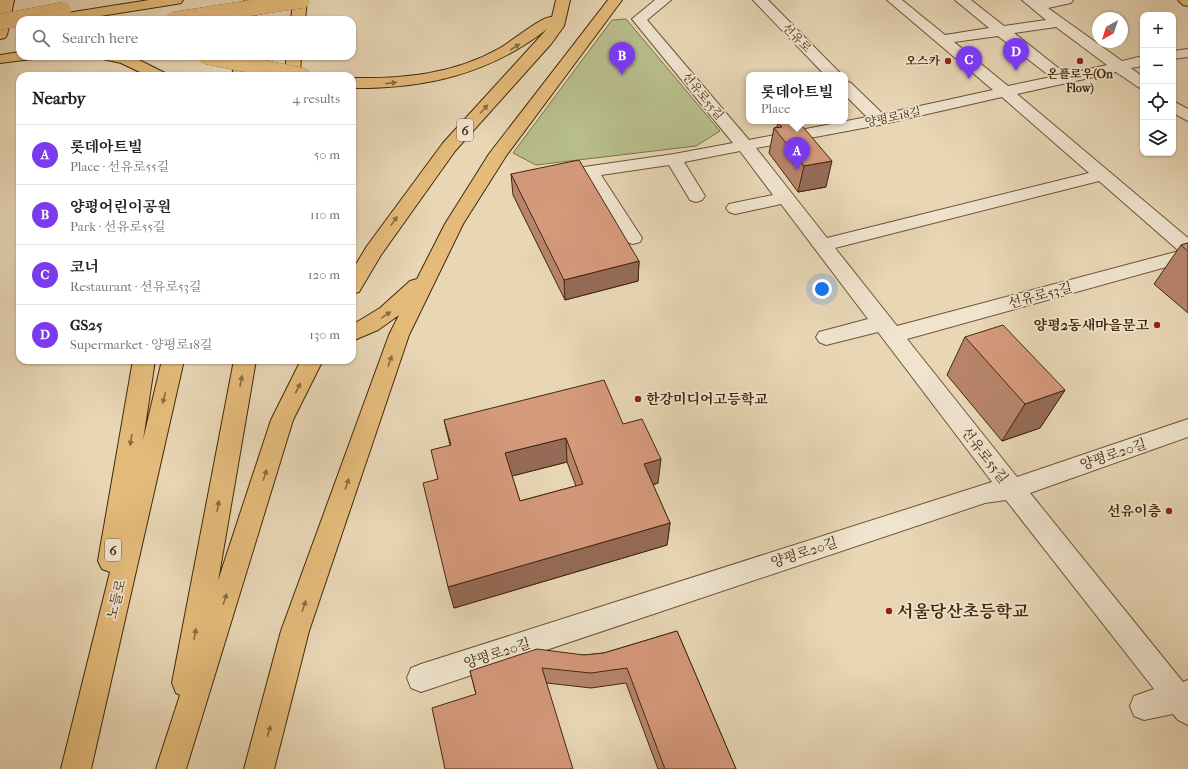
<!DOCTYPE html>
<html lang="en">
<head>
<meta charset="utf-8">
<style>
  body { margin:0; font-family:"IM FELL French Canon","Noto Serif KR",serif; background:#f2f2f2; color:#222 }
  .controls { position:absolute; right:12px; top:12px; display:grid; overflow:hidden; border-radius:8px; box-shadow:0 1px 3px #0004 }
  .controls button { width:36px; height:36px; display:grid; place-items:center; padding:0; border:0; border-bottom:1px solid #e0e0e0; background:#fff; color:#222; font:20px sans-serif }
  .compass { position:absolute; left:1092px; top:12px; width:36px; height:36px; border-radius:50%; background:#fff; box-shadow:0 1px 3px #0004; rotate:219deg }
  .you { position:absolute; left:822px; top:289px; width:14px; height:14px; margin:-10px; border:3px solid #fff; border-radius:50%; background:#1a73e8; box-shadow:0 0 0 6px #1a73e833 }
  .badge { display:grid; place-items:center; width:26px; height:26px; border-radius:50%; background:#7c3aed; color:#fff; font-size:13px; font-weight:700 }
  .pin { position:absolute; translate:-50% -33px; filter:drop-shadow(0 1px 2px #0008) }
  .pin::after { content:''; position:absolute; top:21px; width:14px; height:12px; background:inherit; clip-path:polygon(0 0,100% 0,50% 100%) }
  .popup { position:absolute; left:746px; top:72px; width:102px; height:52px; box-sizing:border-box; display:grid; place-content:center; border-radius:8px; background:#fff; filter:drop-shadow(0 1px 3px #0005); font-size:13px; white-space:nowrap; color:#767676 }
  .popup b { font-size:15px; color:#222 }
  .popup::after { content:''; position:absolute; left:50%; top:100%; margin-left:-8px; border:8px solid transparent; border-top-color:#fff }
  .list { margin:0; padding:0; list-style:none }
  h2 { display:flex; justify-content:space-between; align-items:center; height:52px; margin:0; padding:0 16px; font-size:17px }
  h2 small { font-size:13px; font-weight:400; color:#767676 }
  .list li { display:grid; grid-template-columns:26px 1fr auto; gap:12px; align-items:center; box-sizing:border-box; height:60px; padding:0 16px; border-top:1px solid #e0e0e0 }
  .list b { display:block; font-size:15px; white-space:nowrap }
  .list p { margin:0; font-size:13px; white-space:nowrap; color:#767676 }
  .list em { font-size:13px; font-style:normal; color:#767676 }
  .icon { flex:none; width:22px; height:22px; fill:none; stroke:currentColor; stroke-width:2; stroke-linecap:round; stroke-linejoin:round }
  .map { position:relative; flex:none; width:1188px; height:769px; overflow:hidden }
  .search { position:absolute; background:#fff; box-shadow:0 1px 3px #0004; left:16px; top:16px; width:340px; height:44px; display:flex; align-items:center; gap:10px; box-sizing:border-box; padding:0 14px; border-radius:12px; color:#767676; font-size:15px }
  .panel { position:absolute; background:#fff; box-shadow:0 1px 3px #0004; left:16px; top:72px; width:340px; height:292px; border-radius:12px }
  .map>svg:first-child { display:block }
</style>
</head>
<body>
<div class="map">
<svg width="1188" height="769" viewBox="0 0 1188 769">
  <rect width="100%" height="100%" fill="#e8d6b5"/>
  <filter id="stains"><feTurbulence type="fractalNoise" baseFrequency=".005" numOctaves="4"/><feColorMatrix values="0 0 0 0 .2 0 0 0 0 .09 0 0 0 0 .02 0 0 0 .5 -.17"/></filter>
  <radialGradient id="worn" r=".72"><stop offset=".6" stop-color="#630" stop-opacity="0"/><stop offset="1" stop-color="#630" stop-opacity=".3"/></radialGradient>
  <!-- green -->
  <path fill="#b8bd8c" stroke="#7d734b" d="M626 19 720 131 696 146 536 165 513 153 612 20Z"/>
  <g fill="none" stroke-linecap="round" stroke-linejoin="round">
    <defs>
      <path id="minor" d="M655 0H671L647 20 749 140 867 117 845 95V81L851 83 883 114 993 90 887 0H902L945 35 989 28 955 0H971L1004 26 1046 20 1022 0H1073L1071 3 1048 8 1122 61 1143 56V66L1131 68 1143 77V89L1138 87 1116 72 1017 94 1188 238V261L907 339 1017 477 1188 419V437L1030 493 1183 682 1188 680V725L1178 720 1173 714 1144 720 1134 716 1130 706 1134 696 1154 689 1006 500 985 503 421 692 411 688 407 678 411 668 421 664 992 482 878 332 826 345 819 342 816 337 819 332 868 319 781 204 735 214 729 212 726 208 729 204 773 195 740 151 684 162 705 196 702 200 696 202 690 200 669 165 601 175 642 238 640 242 633 244 626 242 581 171 584 167 674 154 733 143 632 19ZM1056 27 1107 65 1066 74 1014 33ZM998 36 1051 77 1008 86 954 42ZM1002 97 1089 173 827 238 756 148 879 125ZM1099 181 1179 251 897 326 835 248Z
        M753 0H768L842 75H825Z
        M1188 49V57L1173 59V51Z
        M1173 101 1188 109V121L1173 113Z"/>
      <path id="major" d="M149 0H183L181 3 176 4 75 20H41L43 17 48 16Z
        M244 0H258L255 20H241Z
        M293 0H307L305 20H291Z
        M556 0H570L564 26 551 44 455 151 381 255 359 292 352 294V271L367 246 443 143 547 29C490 74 424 89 352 88V78C404 79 454 74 500 48 511 42 543 15 552 17Z
        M608 0H622L506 156 463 224 409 335 309 631 274 769H244L281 631 389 335 399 315 378 330 352 341V325L380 308 410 281 417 279 445 224 489 154Z
        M1178 0H1188V6L1183 5Z
        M20 52V56H34L32 59 0 63V55Z
        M101 56H131L165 73 168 76H148L121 63 103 59Z
        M236 56H250L248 76H232Z
        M287 56H301L300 76H284Z
        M133 360H155L143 440 162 360H184L91 769H61L110 572 102 569 98 561Z
        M234 360H256L218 581 271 420 301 360H323L293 420 186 769H156L180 695 176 693 172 683Z"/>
      <path id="highway" d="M14 0 7 35 5 38 0 39V0Z"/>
    </defs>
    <!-- minor casing -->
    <use href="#minor" stroke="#6c5435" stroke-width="2"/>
    <!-- major casing -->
    <use href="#major" stroke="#42290a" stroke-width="2"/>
    <!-- highway casing -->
    <use href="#highway" stroke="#42290a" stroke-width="2"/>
    <!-- minor -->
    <use href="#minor" fill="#f0e4cf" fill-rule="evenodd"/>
    <!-- major -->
    <use href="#major" fill="#e4bb7a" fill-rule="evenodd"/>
    <!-- highway -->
    <use href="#highway" fill="#e4bb7a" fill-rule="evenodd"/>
    <defs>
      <path id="major-bridge" d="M173 20 302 0
        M0 22 63 10
        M205 56 304 76"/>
    </defs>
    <!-- major-bridge casing -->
    <use href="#major-bridge" stroke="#42290a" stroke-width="16" stroke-linecap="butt"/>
    <!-- major-bridge -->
    <use href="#major-bridge" stroke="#e4bb7a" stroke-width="16"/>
  </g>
  <!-- wall -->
  <path fill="#b7846b" stroke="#42290a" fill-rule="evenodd" d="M788 121 826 187 798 192 769 153 774 128 777 127 778 123Z
    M511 174 639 261 638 281 565 300 513 195Z
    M1188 243V313L1154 284 1181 245Z
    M965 337 1065 390 1040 428 1002 441 947 375Z
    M444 420 623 424 658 483 653 485 670 523 667 545 454 608 438 479 450 445ZM567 462 576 486 520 501 512 476Z
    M677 631 736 769H658L626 683 591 688 547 683 476 694 470 671 584 655 604 653Z"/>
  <!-- shaded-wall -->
  <path fill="#956b57" stroke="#42290a" d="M832 161 826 187 798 192 804 166Z
    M639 261 638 281 565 300 564 280Z
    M1065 390 1040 428 1002 441 1025 404Z
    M566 438 567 462 508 477 505 453Z
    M661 459 658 483 642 488 644 464Z
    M670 523 667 545 454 608 448 587Z"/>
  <!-- building -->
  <path fill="#d5997c" stroke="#42290a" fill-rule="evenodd" d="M788 121H798L832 161 804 166 774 128 782 127 778 123Z
    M579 160 639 261 564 280 511 174Z
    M1188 243V251L1181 245Z
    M1003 325 1065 390 1025 404 965 337Z
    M604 380 623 424 642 419 661 459 644 464 670 523 448 587 423 483 438 479 431 450 451 445 444 420ZM566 438 583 484 520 501 505 453Z
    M677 631 736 769H665L627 668 591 673 542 668 573 769H445L432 708 476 694 470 671 537 649 584 655 604 653Z"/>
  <!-- one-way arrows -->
  <defs><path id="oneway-solid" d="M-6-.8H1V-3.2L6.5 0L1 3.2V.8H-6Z"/></defs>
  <g fill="#8b6b3c">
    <use href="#oneway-solid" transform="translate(515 47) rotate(-33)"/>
    <use href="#oneway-solid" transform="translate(391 83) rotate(-6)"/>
    <use href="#oneway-solid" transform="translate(484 109) rotate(-48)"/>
    <use href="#oneway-solid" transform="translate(394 221) rotate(-55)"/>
    <use href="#oneway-solid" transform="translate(386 315) rotate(-34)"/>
    <use href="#oneway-solid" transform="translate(390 361) rotate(-71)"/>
    <use href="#oneway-solid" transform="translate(241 381) rotate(-79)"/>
    <use href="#oneway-solid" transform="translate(298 388) rotate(-64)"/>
    <use href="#oneway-solid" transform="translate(164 398) rotate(104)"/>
    <use href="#oneway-solid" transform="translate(131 440) rotate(99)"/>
    <use href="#oneway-solid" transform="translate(265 475) rotate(-72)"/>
    <use href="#oneway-solid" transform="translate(347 484) rotate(-71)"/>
    <use href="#oneway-solid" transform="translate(218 506) rotate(-80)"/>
    <use href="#oneway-solid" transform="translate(225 599) rotate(-72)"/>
    <use href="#oneway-solid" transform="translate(304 606) rotate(-71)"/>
    <use href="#oneway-solid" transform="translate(195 634) rotate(-80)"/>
    <use href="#oneway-solid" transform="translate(269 731) rotate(-75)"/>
  </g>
  <!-- markers -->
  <g fill="#8f2418" stroke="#f0e4cf" stroke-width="1.5">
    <circle cx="948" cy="61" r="4"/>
    <circle cx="1080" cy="61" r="4"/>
    <circle cx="1157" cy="325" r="4"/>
    <circle cx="638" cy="399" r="4"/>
    <circle cx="1169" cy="511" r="4"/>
    <circle cx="889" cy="611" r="4"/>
  </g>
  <g text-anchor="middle" stroke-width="3.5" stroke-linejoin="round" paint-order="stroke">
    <!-- far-street labels -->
    <g font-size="12" fill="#42290a" stroke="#f0e4cf">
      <text transform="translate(797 38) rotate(45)" y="4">선유로</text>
      <text transform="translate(703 96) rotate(50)" y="4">선유로55길</text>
      <text transform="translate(893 117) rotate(-12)" y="4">양평로18길</text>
    </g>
    <!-- far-poi labels -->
    <g font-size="12" font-weight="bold" fill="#42290a" stroke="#f0e4cf" text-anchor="end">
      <text x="940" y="65">오스카</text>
      <text x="1080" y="78" text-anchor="middle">온플로우(On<tspan x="1080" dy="14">Flow)</tspan></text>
    </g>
    <!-- shield labels -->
    <g fill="#f0e4cf" stroke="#766145" stroke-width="1">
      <rect x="457" y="119" width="16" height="22" rx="3"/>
      <rect x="105" y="539" width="16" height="22" rx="3"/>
    </g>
    <g font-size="13" font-weight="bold" fill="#42290a">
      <text x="465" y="135">6</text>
      <text x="113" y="555">6</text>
    </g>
    <!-- street labels -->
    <g font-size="14" fill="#42290a" stroke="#f0e4cf">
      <text transform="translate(1040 295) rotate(-15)" y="5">선유로53길</text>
      <text transform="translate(1113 454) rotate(-19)" y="5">양평로20길</text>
      <text transform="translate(985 455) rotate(52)" y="5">선유로55길</text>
      <text transform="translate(804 552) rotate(-18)" y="5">양평로20길</text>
      <text transform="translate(116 599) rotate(-76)" y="5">노들로</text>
      <text transform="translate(497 653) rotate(-18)" y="5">양평로20길</text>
    </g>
    <!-- poi labels -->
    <g font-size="14" font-weight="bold" fill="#42290a" stroke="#f0e4cf" text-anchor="end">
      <text x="1149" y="330">양평2동새마을문고</text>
      <text x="646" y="404" text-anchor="start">한강미디어고등학교</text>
      <text x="1161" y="516">선유이층</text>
    </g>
    <!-- near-poi labels -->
    <g font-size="17" font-weight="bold" fill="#42290a" stroke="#f0e4cf" text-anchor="start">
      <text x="897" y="617">서울당산초등학교</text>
    </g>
  </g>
  <rect width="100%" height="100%" filter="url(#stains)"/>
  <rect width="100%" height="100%" fill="url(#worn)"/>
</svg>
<div class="controls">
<button>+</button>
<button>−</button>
<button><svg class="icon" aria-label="locate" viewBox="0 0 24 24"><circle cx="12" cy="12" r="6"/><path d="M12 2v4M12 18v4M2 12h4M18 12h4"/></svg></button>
<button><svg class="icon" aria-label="layers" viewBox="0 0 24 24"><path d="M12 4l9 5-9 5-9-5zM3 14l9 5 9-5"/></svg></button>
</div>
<svg class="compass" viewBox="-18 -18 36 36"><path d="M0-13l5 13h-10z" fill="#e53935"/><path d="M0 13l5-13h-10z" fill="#767676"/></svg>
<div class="you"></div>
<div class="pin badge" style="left:797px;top:170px">A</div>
<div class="popup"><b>롯데아트빌</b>Place</div>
<div class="pin badge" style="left:622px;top:75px">B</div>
<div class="pin badge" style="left:969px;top:79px">C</div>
<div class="pin badge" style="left:1016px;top:71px">D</div>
<div class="search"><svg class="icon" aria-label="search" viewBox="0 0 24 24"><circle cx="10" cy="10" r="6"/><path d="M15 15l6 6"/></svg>Search here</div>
<section class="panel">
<h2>Nearby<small>4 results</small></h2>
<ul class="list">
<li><span class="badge">A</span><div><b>롯데아트빌</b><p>Place · 선유로55길</p></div><em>50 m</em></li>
<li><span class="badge">B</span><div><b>양평어린이공원</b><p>Park · 선유로55길</p></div><em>110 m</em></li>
<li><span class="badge">C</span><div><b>코너</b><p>Restaurant · 선유로53길</p></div><em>120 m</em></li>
<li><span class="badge">D</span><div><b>GS25</b><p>Supermarket · 양평로18길</p></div><em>130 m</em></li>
</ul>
</section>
</div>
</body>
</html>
